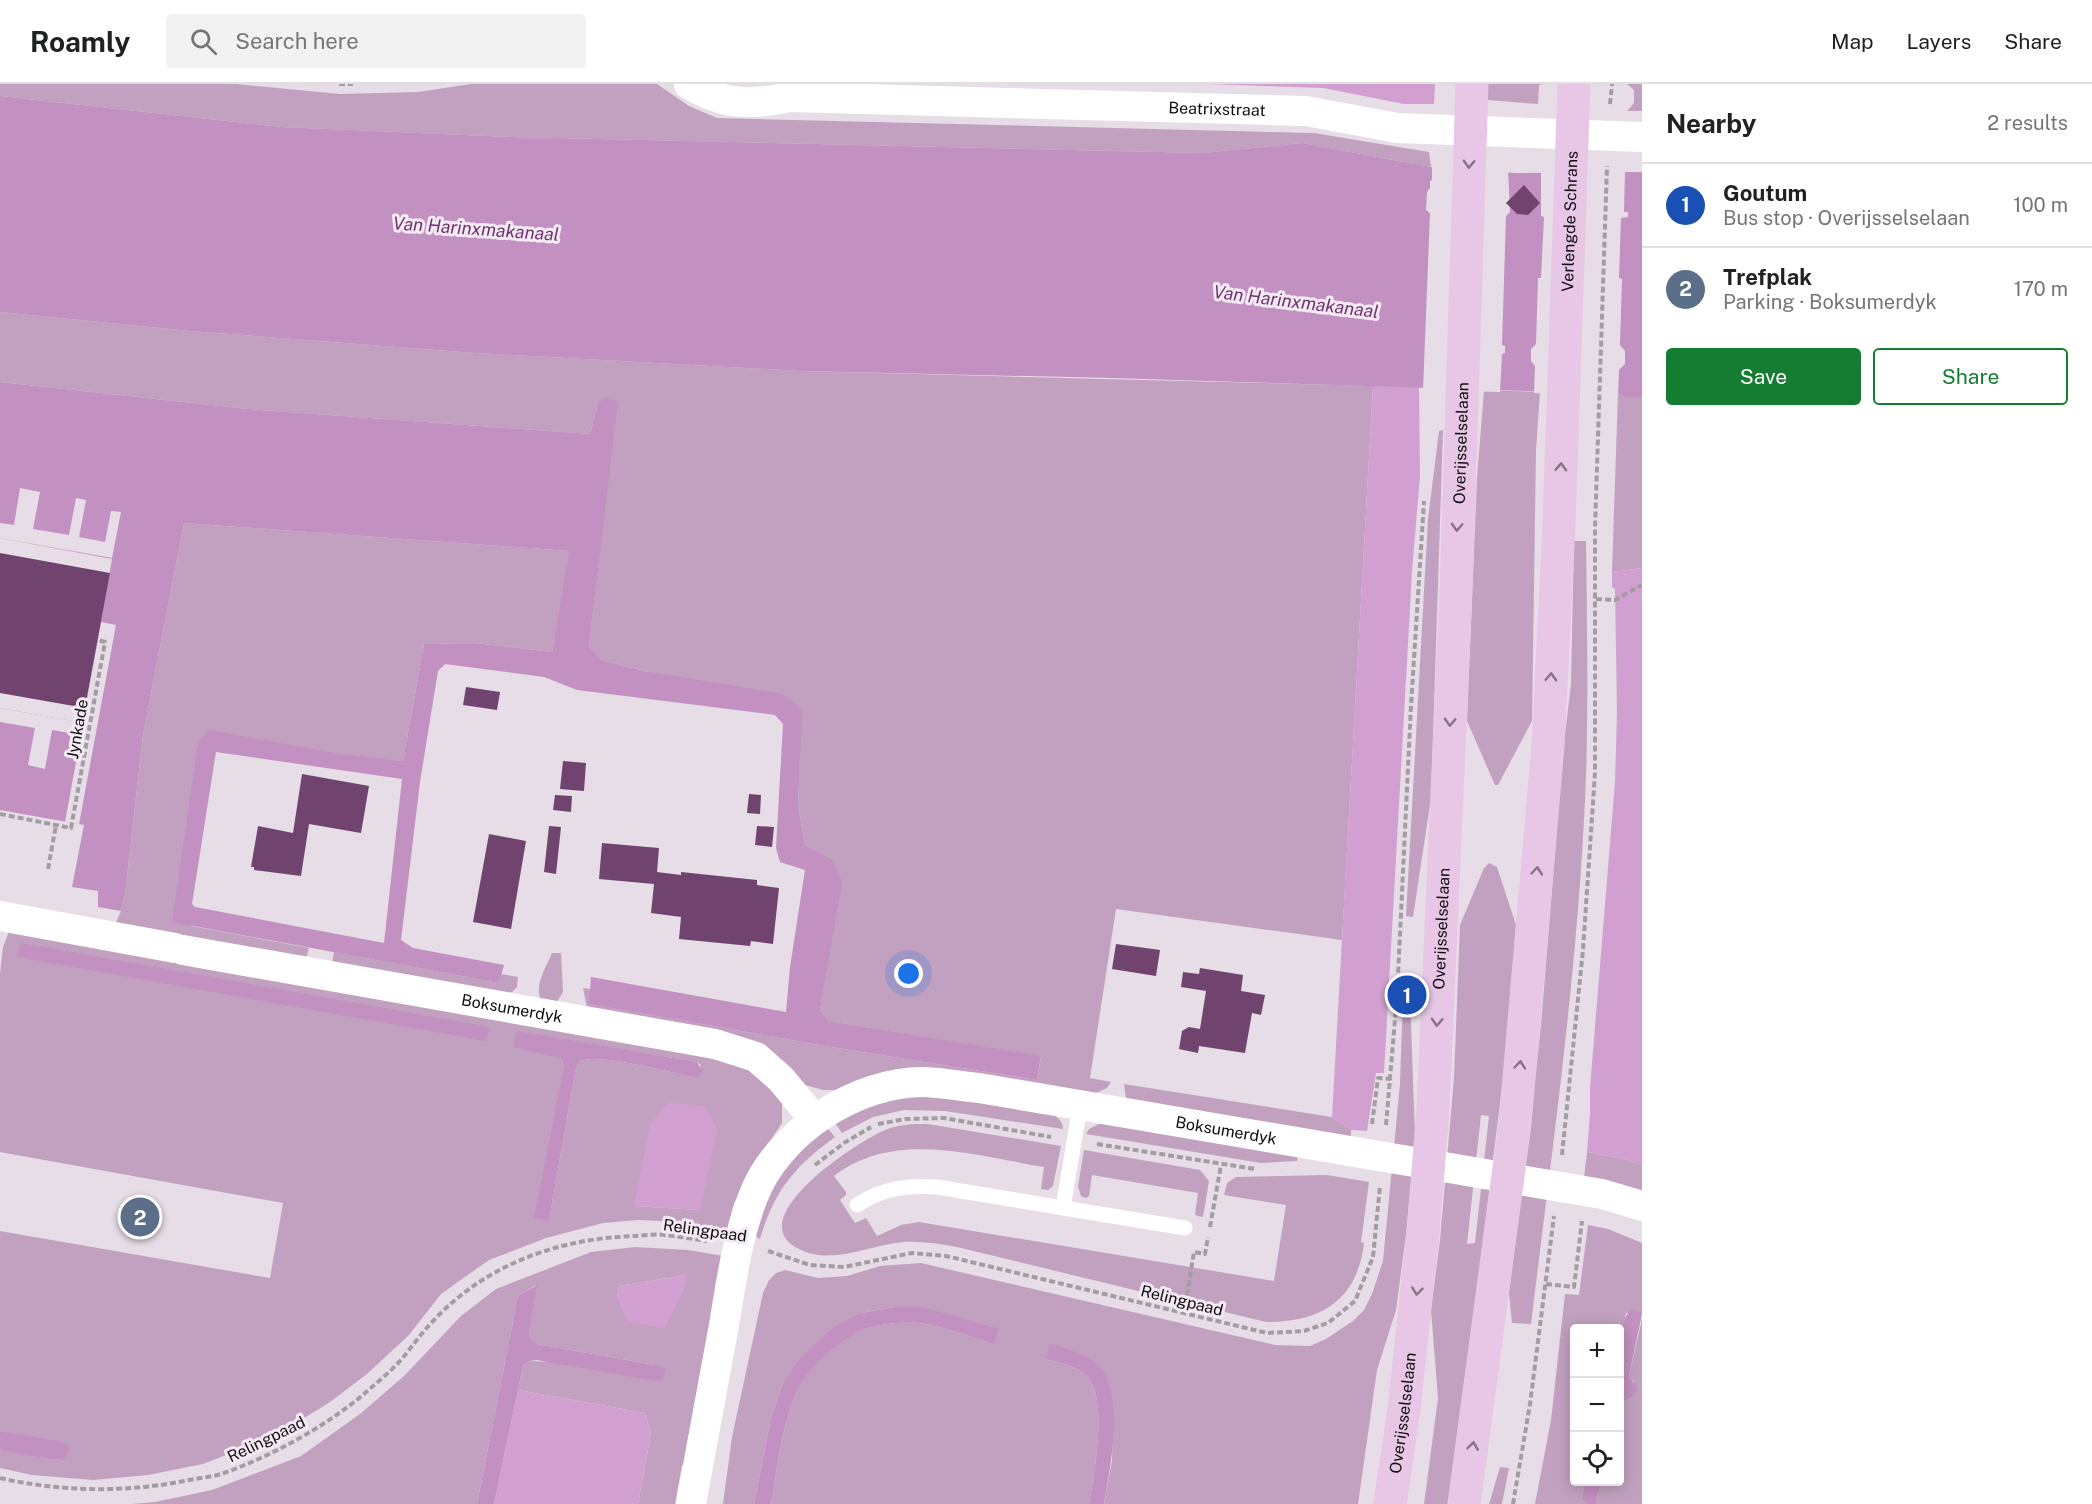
<!DOCTYPE html>
<html lang="en">
<head>
<meta charset="utf-8">
<style>
  body { margin:0; font-family:"Public Sans",sans-serif; background:#f2f2f2; color:#202124 }
  .controls { position:absolute; right:18px; bottom:18px; display:grid; overflow:hidden; border-radius:6px; box-shadow:0 3px 15px #0003 }
  .controls button { width:54px; height:54px; display:grid; place-items:center; padding:0; border:0; border-bottom:2px solid #e0e0e0; background:#fff; color:#202124; font:30px sans-serif }
  .you { position:absolute; left:909px; top:890px; width:21px; height:21px; margin:-15px; border:4px solid #fff; border-radius:50%; background:#1a73e8; box-shadow:0 0 0 9px #1a73e833 }
  .badge { display:grid; place-items:center; width:39px; height:39px; border-radius:50%; background:#147d31; color:#fff; font-size:20px; font-weight:700 }
  .pin { position:absolute; translate:-50% -50%; border:3px solid #fff; box-shadow:0 2px 6px #0006 }
  .list { margin:0; padding:0; list-style:none }
  h2 { display:flex; justify-content:space-between; align-items:center; height:78px; margin:0; padding:0 24px; font-size:26px }
  h2 small { font-size:20px; font-weight:400; color:#757577 }
  .list li { display:grid; grid-template-columns:39px 1fr auto; gap:18px; align-items:center; box-sizing:border-box; height:84px; padding:0 24px; border-top:2px solid #e0e0e0 }
  .list b { display:block; font-size:22px; white-space:nowrap }
  .list p { margin:0; font-size:20px; white-space:nowrap; color:#757577 }
  .list em { font-size:20px; font-style:normal; color:#757577 }
  .actions { display:flex; gap:12px; padding:18px 24px }
  .actions a { flex:1; padding:14px 0; border:2px solid #147d31; border-radius:6px; text-align:center; font-size:21px; color:#147d31 }
  .actions .main { background:#147d31; color:#fff }
  .icon { flex:none; width:33px; height:33px; fill:none; stroke:currentColor; stroke-width:2; stroke-linecap:round; stroke-linejoin:round }
  .map { position:relative; flex:none; width:1642px; height:1420px; overflow:hidden }
  header { display:flex; align-items:center; gap:36px; box-sizing:border-box; height:84px; padding:0 30px; background:#fff; border-bottom:2px solid #e0e0e0 }
  header strong { font-size:28px }
  nav { display:flex; gap:33px; margin-inline-start:auto; font-size:21px }
  .search { width:420px; height:54px; background:#f2f2f2; display:flex; align-items:center; gap:15px; box-sizing:border-box; padding:0 21px; border-radius:6px; color:#757577; font-size:22px }
  main { display:flex }
  aside { flex:1; background:#fff }
  .map>svg:first-child { display:block }
</style>
</head>
<body>
<header>
<strong>Roamly</strong>
<div class="search"><svg class="icon" aria-label="search" viewBox="0 0 24 24"><circle cx="10" cy="10" r="6"/><path d="M15 15l6 6"/></svg>Search here</div>
<nav><a>Map</a><a>Layers</a><a>Share</a></nav>
</header>
<main>
<div class="map">
<svg width="1642" height="1420" viewBox="0 0 1642 1420">
  <rect width="100%" height="100%" fill="#e7dde6"/>
  <!-- green -->
  <path fill="#c1a1bf" fill-rule="evenodd" d="M0 0H236L340 10 418 8 471 0H657L689 22 717 34 1314 49 1429 68 1431 83 1302 59 1203 69 511 53 282 43 0 12Z
    M1488 0H1544L1539 1 1538 20 1487 16Z
    M1627 0H1642V27H1627L1634 19V6Z
    M0 228 190 247 475 269 801 287 1373 302 1342 856 1116 825 1090 994 1111 998 1107 1004 1094 1010 823 1006 805 1001 587 924 583 904 590 905V920L831 963 1037 996 1041 973 829 937 820 926 826 888 832 775 805 761 798 721 801 626 602 576 589 562 617 318 598 319 590 350 248 325 0 298Z
    M1484 306 1540 308 1536 366 1532 637 1498 701H1495L1467 637 1477 394Z
    M1618 310H1623L1624 313H1642V484L1612 488Z
    M1443 346 1431 714 1413 833 1406 832 1428 435 1439 347Z
    M184 439 570 467 552 568 475 559 424 560 403 677 198 658 191 842 309 864 306 875 114 843 121 827 125 811 143 651Z
    M1574 457H1586C1587 544 1589 630 1585 716 1577 892 1552 1066 1531 1240L1512 1239 1509 1209 1527 1071 1541 941 1564 659 1571 600Z
    M1489 779 1497 783 1516 841 1505 979 1463 1317 1448 1420H1424L1438 1314 1431 1226 1440 1156 1454 994 1460 841 1484 784ZM1481 1031 1489 1032 1475 1159 1467 1160Z
    M10 845 569 945 747 982 782 1015V1039L748 1090 733 1122 728 1146 683 1138 638 1136 603 1139 546 1154 489 1176 441 1210 409 1251 367 1290 330 1318 277 1351 203 1380 148 1391 93 1396 32 1391 0 1384V1365L48 1375 64 1376 18 1351 0 1347V1147L270 1194 283 1119 0 1068V890L3 863ZM517 948 697 978 701 981 695 994C677 990 593 967 580 978 576 982 575 989 574 995L549 1136 564 982 560 974ZM706 1023 700 1126 635 1122Z
    M334 868 499 899 501 890 518 893 517 903 512 908 503 910 332 879Z
    M552 869H561L563 908 557 918 541 916C534 900 546 884 552 869Z
    M1403 912H1410L1415 1051 1406 1151 1396 1226 1377 1286 1358 1420H1104L1112 1377 1113 1321 1098 1281 1046 1275C1059 1279 1078 1282 1088 1293 1108 1315 1094 1392 1089 1420H771C778 1383 781 1344 796 1309 807 1282 838 1255 865 1245 880 1239 903 1238 919 1239 939 1241 973 1254 994 1260L894 1223 861 1229 783 1299 771 1334 754 1420H723L732 1353 763 1209 769 1196 776 1189 785 1186 818 1194 847 1192 880 1182 921 1179 1275 1261 1310 1262 1326 1255 1353 1237 1364 1226 1372 1210 1383 1177 1400 1000Z
    M1124 1000 1332 1033 1351 1046V1055L1133 1018 1126 1014Z
    M905 1013H946L1051 1029C1058 1033 1063 1038 1063 1045L945 1027 904 1026 873 1033 842 1049 833 1036 862 1023Z
    M1105 1037 1298 1071 1297 1077 1261 1079 1086 1050 1089 1045Z
    M928 1040 1061 1062 1053 1102 1048 1106 1041 1105 1044 1083C975 1072 895 1045 834 1092L846 1108V1111L840 1116 855 1139 866 1134 877 1152 901 1141 919 1138 1274 1197 1286 1121 1224 1111 1227 1099 1236 1093 1327 1091 1369 1098 1361 1158 1364 1159C1357 1217 1321 1238 1266 1238L957 1163C939 1160 921 1157 903 1158 869 1161 832 1182 799 1165 739 1136 855 1059 883 1047 897 1040 913 1040 928 1040Z
    M825 1041 835 1053C795 1082 774 1107 760 1155L752 1150 773 1097Z
    M1084 1066 1200 1086 1209 1097 1203 1133 1197 1132 1195 1130 1198 1109 1092 1091 1089 1112 1086 1114 1081 1112 1078 1102Z
    M1587 1068 1624 1075 1642 1081V1109L1584 1094Z
    M1588 1141 1608 1145 1642 1159V1230L1641 1228 1626 1229 1620 1257V1244H1574V1398H1585L1581 1415 1587 1420H1535L1551 1336 1565 1210 1579 1211Z
    M635 1163 688 1166 723 1172 684 1381H682L675 1420H638L651 1349 645 1329 518 1306 523 1282 529 1277 655 1281 537 1260 532 1256 529 1249 536 1201 518 1212 477 1420H132L155 1418 212 1406 301 1372 360 1330 404 1292 461 1232 496 1205 591 1168ZM686 1191 617 1214 619 1202Z
    M1642 1235V1420H1596L1601 1398H1620V1320L1632 1313 1634 1298 1629 1292Z
    M1500 1383 1509 1384 1502 1420H1489Z"/>
  <!-- forest -->
  <path fill="#d2a0d0" d="M1206 0H1435L1434 20H1404L1323 4Z
    M1373 302 1419 303 1420 392 1412 488 1384 989H1376L1367 1047 1351 1046 1332 1033Z
    M1642 484V1081L1624 1075 1587 1068 1590 1030V1004L1615 698 1617 629 1615 505 1612 503V488Z
    M668 1018 706 1023 717 1045 700 1126 634 1122 650 1041Z
    M687 1191 683 1208 665 1244 627 1238 617 1214 619 1202Z
    M518 1306 645 1329 651 1349 638 1420H494Z"/>
  <!-- water -->
  <path fill="#c291c1" fill-rule="evenodd" d="M0 12 282 43 511 53 1202 69 1302 59 1431 83 1515 89 1642 88V313H1624L1622 310 1112 294 801 287 475 269 190 247 0 228Z
    M0 298 248 325 590 350 598 319 606 313 618 318 589 562 602 576 645 587 783 610 802 626 798 721 805 761 832 775 842 798 820 926 829 937 1041 972 1037 996 831 963 589 920 591 893 786 928 790 883 805 786 780 778 776 764 783 640 775 631 577 606 544 593 445 580 438 587 420 698 401 856 413 864 504 881 499 899 172 838 198 658 209 646 340 670 403 677 424 560 475 559 552 568 569 467 184 439 143 651 125 811 121 827 98 823V807L72 803 84 741 0 726V624L83 639 112 475 0 454ZM216 668 402 695 384 859 195 823 192 820Z
    M21 859 490 943 486 957 17 873Z
    M517 947 697 978 702 986 701 990 695 994C677 990 593 967 580 978 576 982 575 989 574 995L549 1136 534 1134 564 982 560 974 513 963Z
    M537 1201 529 1249 532 1256 537 1260 655 1281 665 1284 664 1292 661 1297H655L537 1276 529 1277 523 1282 494 1420H477L518 1212Z
    M894 1223H923L999 1245 994 1260C973 1254 939 1241 919 1239 903 1238 881 1239 865 1245 840 1255 807 1284 796 1309 781 1344 778 1383 771 1420H754L771 1334 783 1299 801 1273 834 1243 861 1229Z
    M1631 1226 1641 1228 1642 1230 1629 1292 1638 1305 1632 1313 1620 1320C1619 1300 1615 1238 1631 1226Z
    M1050 1260C1066 1264 1084 1269 1097 1280 1126 1305 1110 1386 1104 1420H1089C1094 1392 1108 1315 1088 1293 1078 1282 1059 1279 1046 1275Z
    M0 1347 63 1358 70 1363 64 1376 49 1375 4 1367 0 1365Z
    M1585 1398H1601L1596 1420H1587L1581 1415Z"/>
  <!-- pier -->
  <path fill="#e7dde6" d="M1432 80 1508 85 1510 128 1506 132 1502 261 1505 262V269L1502 270 1500 308 1423 306 1430 129 1426 126 1427 108 1430 104V97L1432 96Z
    M1541 86H1625L1624 128H1628V133L1621 134 1619 194 1622 195 1620 261 1625 267V280L1619 286 1618 313 1534 309 1535 282 1531 277V265L1536 260 1538 194H1541L1544 133 1541 132Z
    M20 404 40 408 33 445 69 451 76 414 86 416 79 453 105 458 111 427 121 428 112 474 0 454V439L14 441Z
    M101 538 116 541 79 740 65 738 81 651 52 646 45 685 28 681 35 644 0 638V624L83 639Z"/>
  <!-- building -->
  <path fill="#70446f" d="M1524 101 1540 119 1528 131 1517 130 1506 119Z
    M0 469 110 489 85 624 0 609Z
    M466 603 500 608 497 626 463 621Z
    M563 677 586 679 584 707 560 705Z
    M302 690 369 702 361 749 309 740 301 792 254 786V783H251L258 742 293 749Z
    M749 710 761 711 760 730 747 729Z
    M555 711 572 712 571 728 553 726Z
    M549 742 561 743 556 790 544 788Z
    M757 742 774 743 772 763 755 761Z
    M489 750 526 757 511 845 473 838Z
    M602 759 659 764 657 788 681 791V788L757 796V801L779 804 773 860 751 857 750 862 679 855 681 833 651 829 654 800 599 795Z
    M1116 860 1160 866 1156 892 1112 885Z
    M1200 884 1243 891 1241 907 1265 911 1261 931 1252 929 1245 969 1199 962 1198 969 1179 965 1182 947 1189 943 1200 945 1206 907 1181 903 1183 888 1199 890Z"/>
  <g fill="none" stroke-linecap="round" stroke-linejoin="round">
    <!-- path -->
    <path stroke="#a49ca3" stroke-width="4" stroke-dasharray="6 3" stroke-linecap="butt" d="M339 0H353
      M1610 20 1612 0
      M1596 515 1615 516 1642 501
      M0 730 71 744 105 558 98 556
      M48 785 56 741
      M878 1040 906 1035 944 1034 1051 1053
      M1372 1040 1378 994 1391 995
      M1386 1041 1397 912 1411 622 1424 417
      M1097 1060 1255 1085
      M1562 1071 1583 866 1595 689V443L1607 82
      M815 1081 844 1059 871 1043
      M1210 1143 1221 1081
      M768 1167 810 1181 844 1183 912 1169 946 1172 1267 1249 1304 1247 1328 1239 1355 1217 1373 1173 1380 1102
      M1546 1200 1574 1203 1582 1137
      M1184 1229 1194 1168 1205 1170 1208 1153
      M0 1394C61 1408 128 1409 189 1396 200 1394 211 1393 221 1390 270 1373 323 1344 363 1311 375 1300 389 1289 400 1277 412 1263 422 1248 435 1235 487 1180 560 1154 635 1152 645 1151 656 1150 666 1151 680 1153 694 1155 707 1157
      M1513 1420 1530 1320 1554 1132"/>
    <!-- service -->
    <path stroke="#fff" stroke-width="15" d="M857 1121C883 1104 907 1101 937 1103L1185 1144
      M1063 1124 1080 1022"/>
    <!-- minor -->
    <g stroke="#fff" stroke-width="30">
      <path id="s1" d="M689 0C726 22 750 21 790 13L1306 27 1397 44 1642 53"/>
      <path d="M0 832 175 864"/>
      <path id="s2" d="M183 866 715 960 756 973 781 995 814 1035"/>
      <path id="s3" d="M691 1420C702 1360 713 1301 724 1241 731 1199 737 1154 753 1113 777 1049 856 997 925 998 943 999 961 1002 979 1004L1602 1110 1642 1122"/>
    </g>
    <!-- primary -->
    <g stroke="#e7c6e6" stroke-width="33">
      <path id="s4" d="M1390 1420 1404 1325 1423 1149 1433 1026 1456 505 1472 0"/>
      <path id="s5" d="M1464 1420 1515 1040 1548 662 1559 441 1574 0"/>
    </g>
  </g>
  <!-- one-way arrows -->
  <defs><path id="oneway-chevron" d="M-2-3.5L2.5 0L-2 3.5" fill="none" stroke-width="1.6" stroke-linecap="round" stroke-linejoin="round" transform="scale(1.5)"/></defs>
  <g stroke="#857285">
    <use href="#oneway-chevron" transform="translate(1469 80) rotate(92)"/>
    <use href="#oneway-chevron" transform="translate(1561 383) rotate(-88)"/>
    <use href="#oneway-chevron" transform="translate(1457 443) rotate(92)"/>
    <use href="#oneway-chevron" transform="translate(1551 593) rotate(-87)"/>
    <use href="#oneway-chevron" transform="translate(1450 638) rotate(92)"/>
    <use href="#oneway-chevron" transform="translate(1537 787) rotate(-85)"/>
    <use href="#oneway-chevron" transform="translate(1437 938) rotate(93)"/>
    <use href="#oneway-chevron" transform="translate(1520 981) rotate(-85)"/>
    <use href="#oneway-chevron" transform="translate(1417 1207) rotate(96)"/>
    <use href="#oneway-chevron" transform="translate(1473 1362) rotate(-82)"/>
  </g>
  <g text-anchor="middle" stroke-width="6" stroke-linejoin="round" paint-order="stroke">
    <!-- street labels -->
    <g font-size="16" fill="#0e0b0e" stroke="#f4eaf4">
      <text dy="6" stroke="none"><textPath href="#s1" startOffset="532">Beatrixstraat</textPath></text>
      <text dy="6" stroke="none"><textPath href="#s5" startOffset="1288">Verlengde Schrans</textPath></text>
      <text dy="6" stroke="none"><textPath href="#s4" startOffset="1064">Overijsselselaan</textPath></text>
      <text transform="translate(77 645) rotate(-80)" y="6">Jynkade</text>
      <text dy="6" stroke="none"><textPath href="#s4" startOffset="578">Overijsselselaan</textPath></text>
      <text dy="6" stroke="none"><textPath href="#s2" startOffset="334">Boksumerdyk</textPath></text>
      <text dy="6" stroke="none"><textPath href="#s3" startOffset="837">Boksumerdyk</textPath></text>
      <text transform="translate(705 1146) rotate(8)" y="6">Relingpaad</text>
      <text transform="translate(1182 1216) rotate(14)" y="6">Relingpaad</text>
      <text dy="6" stroke="none"><textPath href="#s4" startOffset="92">Overijsselselaan</textPath></text>
      <text transform="translate(266 1355) rotate(-26)" y="6">Relingpaad</text>
    </g>
    <!-- water labels -->
    <g font-size="18" font-style="italic" fill="#6f336f" stroke="#f4eaf4">
      <text transform="translate(476 145) rotate(4)" y="6">Van Harinxmakanaal</text>
      <text transform="translate(1296 218) rotate(7)" y="6">Van Harinxmakanaal</text>
    </g>
  </g>
</svg>
<div class="controls">
<button>+</button>
<button>−</button>
<button><svg class="icon" aria-label="locate" viewBox="0 0 24 24"><circle cx="12" cy="12" r="6"/><path d="M12 2v4M12 18v4M2 12h4M18 12h4"/></svg></button>
</div>
<div class="you"></div>
<div class="pin badge" style="left:1407px;top:911px;background:#1a4fb4">1</div>
<div class="pin badge" style="left:140px;top:1133px;background:#5c6f8a">2</div>
</div>
<aside>
<h2>Nearby<small>2 results</small></h2>
<ul class="list">
<li><span class="badge" style="background:#1a4fb4">1</span><div><b>Goutum</b><p>Bus stop · Overijsselselaan</p></div><em>100 m</em></li>
<li><span class="badge" style="background:#5c6f8a">2</span><div><b>Trefplak</b><p>Parking · Boksumerdyk</p></div><em>170 m</em></li>
</ul>
<div class="actions"><a class="main">Save</a><a>Share</a></div>
</aside>
</main>
</body>
</html>
